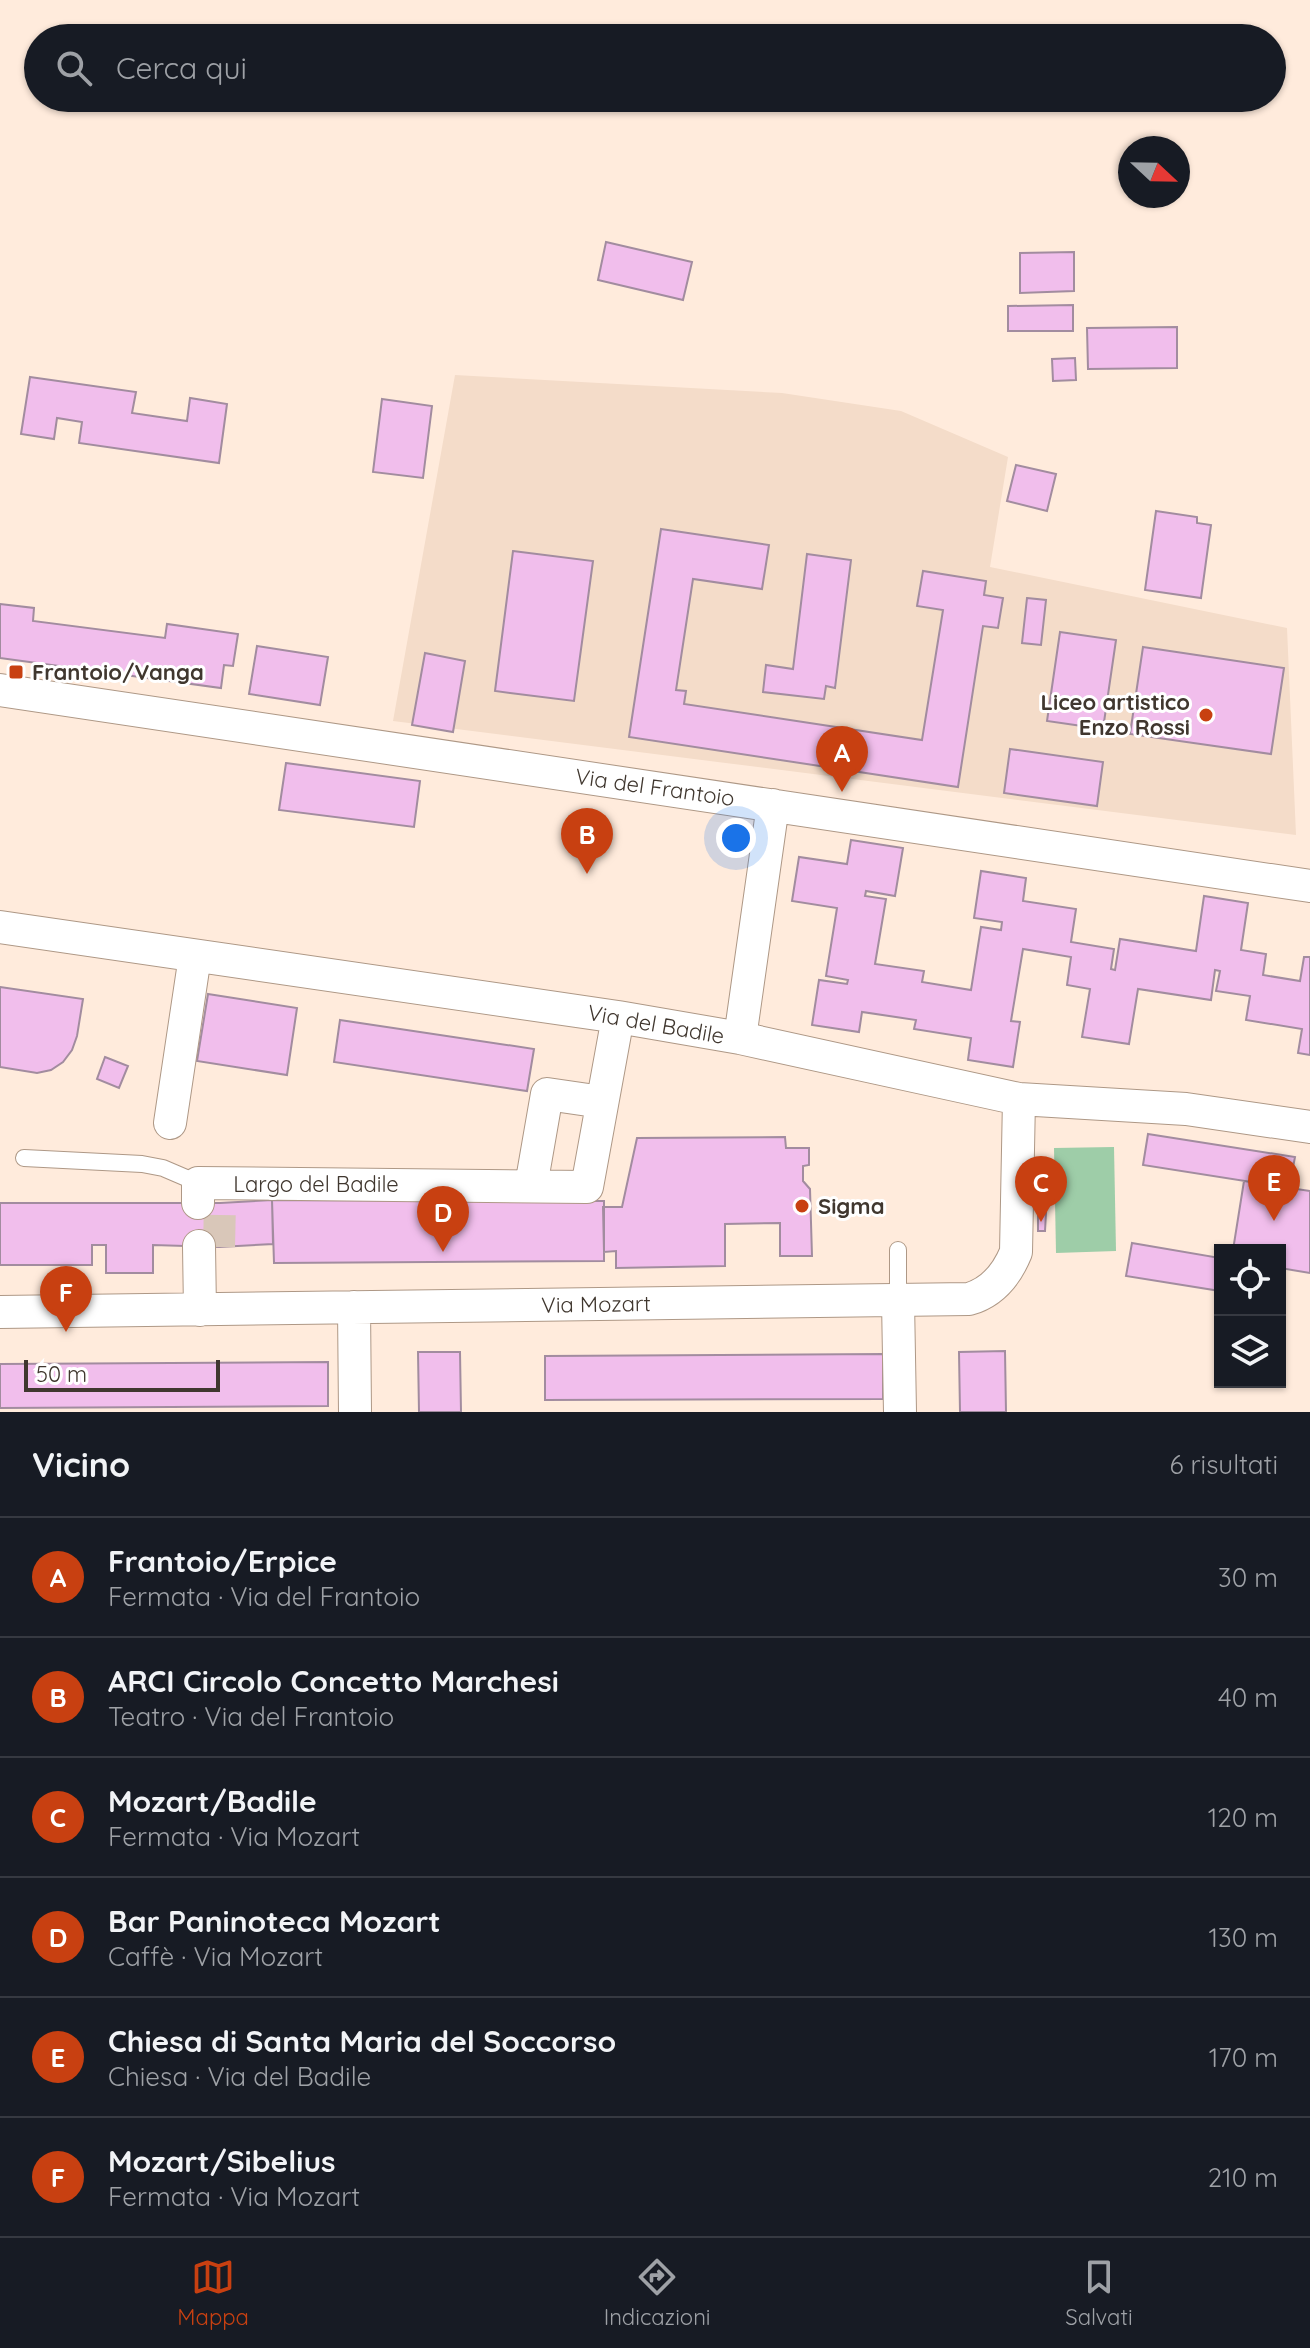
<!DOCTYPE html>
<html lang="it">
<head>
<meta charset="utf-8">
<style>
  body { margin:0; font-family:Quicksand,sans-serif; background:#242831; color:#f1f3f6 }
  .controls { position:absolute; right:24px; bottom:24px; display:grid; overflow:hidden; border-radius:0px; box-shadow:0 2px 6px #0004 }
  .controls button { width:72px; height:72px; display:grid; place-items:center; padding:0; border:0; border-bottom:2px solid #363941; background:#171b24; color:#f1f3f6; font:40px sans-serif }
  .compass { position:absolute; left:1118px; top:136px; width:72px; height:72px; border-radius:50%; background:#171b24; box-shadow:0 2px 6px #0004; rotate:112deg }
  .scale { position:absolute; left:24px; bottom:20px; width:196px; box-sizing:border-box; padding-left:8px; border:4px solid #40372f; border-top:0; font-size:22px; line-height:28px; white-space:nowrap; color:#40372f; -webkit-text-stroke:6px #fff; paint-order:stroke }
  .you { position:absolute; left:736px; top:838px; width:28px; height:28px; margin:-20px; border:6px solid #fff; border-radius:50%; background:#1a73e8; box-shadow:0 0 0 12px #1a73e833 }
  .badge { display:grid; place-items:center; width:52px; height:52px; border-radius:50%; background:#c84011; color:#fff; font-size:26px; font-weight:700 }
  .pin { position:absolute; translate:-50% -66px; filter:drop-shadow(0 2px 4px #0008) }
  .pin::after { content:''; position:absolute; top:42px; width:28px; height:24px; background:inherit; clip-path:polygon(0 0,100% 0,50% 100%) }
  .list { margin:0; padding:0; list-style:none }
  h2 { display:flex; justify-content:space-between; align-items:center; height:104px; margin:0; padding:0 32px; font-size:34px }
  h2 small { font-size:26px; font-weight:400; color:#9ea1a6 }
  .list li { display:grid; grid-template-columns:52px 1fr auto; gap:24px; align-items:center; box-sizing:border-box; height:120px; padding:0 32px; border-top:2px solid #363941 }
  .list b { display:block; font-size:30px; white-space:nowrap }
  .list p { margin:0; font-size:26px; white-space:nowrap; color:#9ea1a6 }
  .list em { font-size:26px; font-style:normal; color:#9ea1a6 }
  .icon { flex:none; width:44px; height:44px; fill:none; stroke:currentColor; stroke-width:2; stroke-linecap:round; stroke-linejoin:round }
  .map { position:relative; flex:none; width:1310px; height:1412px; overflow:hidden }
  .search { position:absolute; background:#171b24; box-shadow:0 2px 6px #0004; left:24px; right:24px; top:24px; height:88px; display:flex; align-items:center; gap:20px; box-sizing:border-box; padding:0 28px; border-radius:44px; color:#9ea1a6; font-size:30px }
  .sheet { height:824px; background:#171b24 }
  nav { display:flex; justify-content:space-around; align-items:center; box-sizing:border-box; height:112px; border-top:2px solid #363941; background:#171b24; font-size:22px; color:#9ea1a6 }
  nav a { display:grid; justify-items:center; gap:4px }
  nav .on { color:#c84011 }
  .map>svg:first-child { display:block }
</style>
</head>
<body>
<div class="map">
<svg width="1310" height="1412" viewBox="0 0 1310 1412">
  <rect width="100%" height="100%" fill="#ffebdc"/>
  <!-- built -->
  <path fill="#f4dcc9" d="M455 375 782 393 901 411 1008 457 990 567 1287 628 1296 835 393 721Z"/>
  <!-- grass -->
  <path fill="#9ecda8" d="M1114 1147 1116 1251 1056 1253 1054 1148Z"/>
  <!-- building -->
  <path fill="#f1beec" stroke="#a28c9f" stroke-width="2" d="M906 29 907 38H875L874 33Z
    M606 242 692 262 683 300 598 280Z
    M1074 252V291L1020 293V253Z
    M1073 305V331H1008V306Z
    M1177 327V368L1088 369 1087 328Z
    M1075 358 1076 380 1053 381 1052 359Z
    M30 377 136 392 132 413 187 421 190 398 227 404 219 463 79 443 82 422 57 418 54 439 21 434Z
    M382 399 432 406 423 478 373 472Z
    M1016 465 1056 474 1047 511 1007 501Z
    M1156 511 1197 517V523L1211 525 1201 598 1145 590Z
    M661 529 769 545 762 589 693 579 676 690 686 691 684 704 922 740 943 610 917 606 923 571 986 581 984 595 1003 598 998 628 983 626 958 787 629 737Z
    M513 551 593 561 574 701 495 691Z
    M807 554 851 560 835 688 826 686 824 699 763 692 766 665 793 669Z
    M1027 598 1046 600 1041 645 1022 643Z
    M0 604 34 608 33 621 165 638 167 624 238 634 233 666 224 665 221 688 0 658Z
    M1060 632 1116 640 1103 729 1047 721Z
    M257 646 328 657 320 705 249 694Z
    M1143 647 1284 668 1271 754 1130 734Z
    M425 653 465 661 453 732 412 725Z
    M1010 749 1103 762 1097 806 1004 793Z
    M286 763 420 781 414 827 279 810Z
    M851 840 903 848 895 896 866 891 865 896 886 899 875 964 924 971 922 982 971 990 981 927 1001 930 1002 922 974 918 981 871 1026 878 1023 901 1076 909 1071 942 1114 949 1111 969 1115 970 1120 939 1196 951 1204 896 1248 903 1241 950 1266 954 1263 975 1300 981 1304 957H1310V1055L1298 1053 1302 1029 1246 1020 1250 996 1216 991 1220 971 1215 970 1211 1000 1138 989 1129 1044 1082 1037 1090 989 1067 985 1071 957 1023 949 1011 1021 1020 1022 1013 1067 968 1060 971 1038 914 1029 916 1020 862 1012 859 1032 812 1025 819 980 847 984 848 980 826 976 837 908 792 901 799 857 847 864Z
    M0 987 83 999 77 1036 72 1050 63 1062 51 1070 37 1073 0 1067Z
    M208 994 297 1008 287 1075 197 1061Z
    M340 1020 534 1049 527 1091 334 1062Z
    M105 1057 128 1066 119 1088 97 1079Z
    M1148 1134 1295 1157 1289 1188 1143 1165Z
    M785 1137 786 1148H809V1165L803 1166V1181L810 1189 812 1256H780V1223L725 1224V1266L616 1268V1251L604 1252 603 1207H622L637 1138Z
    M1244 1181 1310 1191V1273L1280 1268V1250H1233Z
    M272 1200 273 1244 219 1247 153 1245V1273H106V1245H92V1265H0V1203H220Z
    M272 1200 604 1201V1261L274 1263Z
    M1038 1213H1046L1045 1231H1038Z
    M1132 1243 1220 1258V1291L1126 1276Z
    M1005 1351 1006 1412H960L959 1352Z
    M418 1352H460L461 1412H419Z
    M883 1354V1399L545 1400V1356Z
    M328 1362V1406L0 1408V1364Z"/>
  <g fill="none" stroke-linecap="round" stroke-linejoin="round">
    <!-- minor-tunnel -->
    <path stroke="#d9c7b9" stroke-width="32" stroke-dasharray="32 16" stroke-linecap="butt" d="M219 1247 220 1203"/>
    <defs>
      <path id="service" d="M24 1158 142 1164 163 1168 198 1183
        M898 1250V1301"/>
      <path id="minor" d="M0 690 1310 886
        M0 927 618 1017 740 1038 1019 1099 1186 1109 1310 1127
        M740 1038 773 805
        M170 1123 195 956
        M531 1186 547 1094 602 1102
        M198 1203V1183L587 1187 618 1017
        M199 1246 200 1310
        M898 1301 900 1412
        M354 1307 355 1412
        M0 1312 969 1299C993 1292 1007 1274 1016 1252L1019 1099"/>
    </defs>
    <!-- service casing -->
    <use href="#service" stroke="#ae9886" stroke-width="18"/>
    <!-- minor casing -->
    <use href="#minor" stroke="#ae9886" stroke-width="34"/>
    <!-- service -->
    <use href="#service" stroke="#fff" stroke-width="16"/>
    <!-- minor -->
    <use href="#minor" stroke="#fff" stroke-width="32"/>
  </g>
  <!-- markers -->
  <g fill="#c84011" stroke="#fff" stroke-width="3">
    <rect x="8" y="664" width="16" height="16" rx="4"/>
    <circle cx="1206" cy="715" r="8"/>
    <circle cx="802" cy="1206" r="8"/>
  </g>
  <g text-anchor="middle" stroke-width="6" stroke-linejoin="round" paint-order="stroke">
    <!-- poi labels -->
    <g font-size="22" font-weight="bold" fill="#40372f" stroke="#fff" text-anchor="start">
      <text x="32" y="680">Frantoio/Vanga</text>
      <text x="1190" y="710" text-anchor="end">Liceo artistico<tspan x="1190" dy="25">Enzo Rossi</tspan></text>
      <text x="818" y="1214">Sigma</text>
    </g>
    <!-- street labels -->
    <g font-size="22" fill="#40372f" stroke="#fff">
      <text transform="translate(655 787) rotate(8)" y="8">Via del Frantoio</text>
      <text transform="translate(656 1024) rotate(10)" y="8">Via del Badile</text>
      <text x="316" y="1192">Largo del Badile</text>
      <text transform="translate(596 1304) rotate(-1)" y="8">Via Mozart</text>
    </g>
  </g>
</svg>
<div class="controls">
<button><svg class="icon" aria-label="locate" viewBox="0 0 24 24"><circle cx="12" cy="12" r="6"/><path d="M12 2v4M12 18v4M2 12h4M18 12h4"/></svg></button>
<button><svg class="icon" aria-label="layers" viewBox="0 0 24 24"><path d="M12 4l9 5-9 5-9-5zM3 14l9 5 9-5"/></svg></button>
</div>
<svg class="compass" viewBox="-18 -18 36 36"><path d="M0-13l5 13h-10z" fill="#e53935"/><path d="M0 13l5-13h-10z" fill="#9ea1a6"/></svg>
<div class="scale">50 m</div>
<div class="you"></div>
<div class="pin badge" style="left:842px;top:792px">A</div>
<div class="pin badge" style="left:587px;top:874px">B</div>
<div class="pin badge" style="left:1041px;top:1222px">C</div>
<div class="pin badge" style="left:443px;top:1252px">D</div>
<div class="pin badge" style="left:1274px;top:1221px">E</div>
<div class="pin badge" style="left:66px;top:1332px">F</div>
<div class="search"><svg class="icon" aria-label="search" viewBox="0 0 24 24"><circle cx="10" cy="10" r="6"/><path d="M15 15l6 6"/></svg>Cerca qui</div>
</div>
<section class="sheet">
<h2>Vicino<small>6 risultati</small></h2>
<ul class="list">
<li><span class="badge">A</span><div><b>Frantoio/Erpice</b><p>Fermata · Via del Frantoio</p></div><em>30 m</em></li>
<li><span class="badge">B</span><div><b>ARCI Circolo Concetto Marchesi</b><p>Teatro · Via del Frantoio</p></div><em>40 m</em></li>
<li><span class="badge">C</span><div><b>Mozart/Badile</b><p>Fermata · Via Mozart</p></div><em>120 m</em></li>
<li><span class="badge">D</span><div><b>Bar Paninoteca Mozart</b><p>Caffè · Via Mozart</p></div><em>130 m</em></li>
<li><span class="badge">E</span><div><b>Chiesa di Santa Maria del Soccorso</b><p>Chiesa · Via del Badile</p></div><em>170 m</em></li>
<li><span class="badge">F</span><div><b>Mozart/Sibelius</b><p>Fermata · Via Mozart</p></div><em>210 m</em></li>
</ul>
</section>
<nav>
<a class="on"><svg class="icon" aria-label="map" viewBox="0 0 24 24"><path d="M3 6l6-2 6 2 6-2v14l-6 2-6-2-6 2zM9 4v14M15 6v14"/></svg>Mappa</a>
<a><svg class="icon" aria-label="directions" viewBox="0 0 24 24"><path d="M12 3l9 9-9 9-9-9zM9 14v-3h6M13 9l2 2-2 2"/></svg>Indicazioni</a>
<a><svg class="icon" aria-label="saved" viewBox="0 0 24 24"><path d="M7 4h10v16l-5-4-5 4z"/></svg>Salvati</a>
</nav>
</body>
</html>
